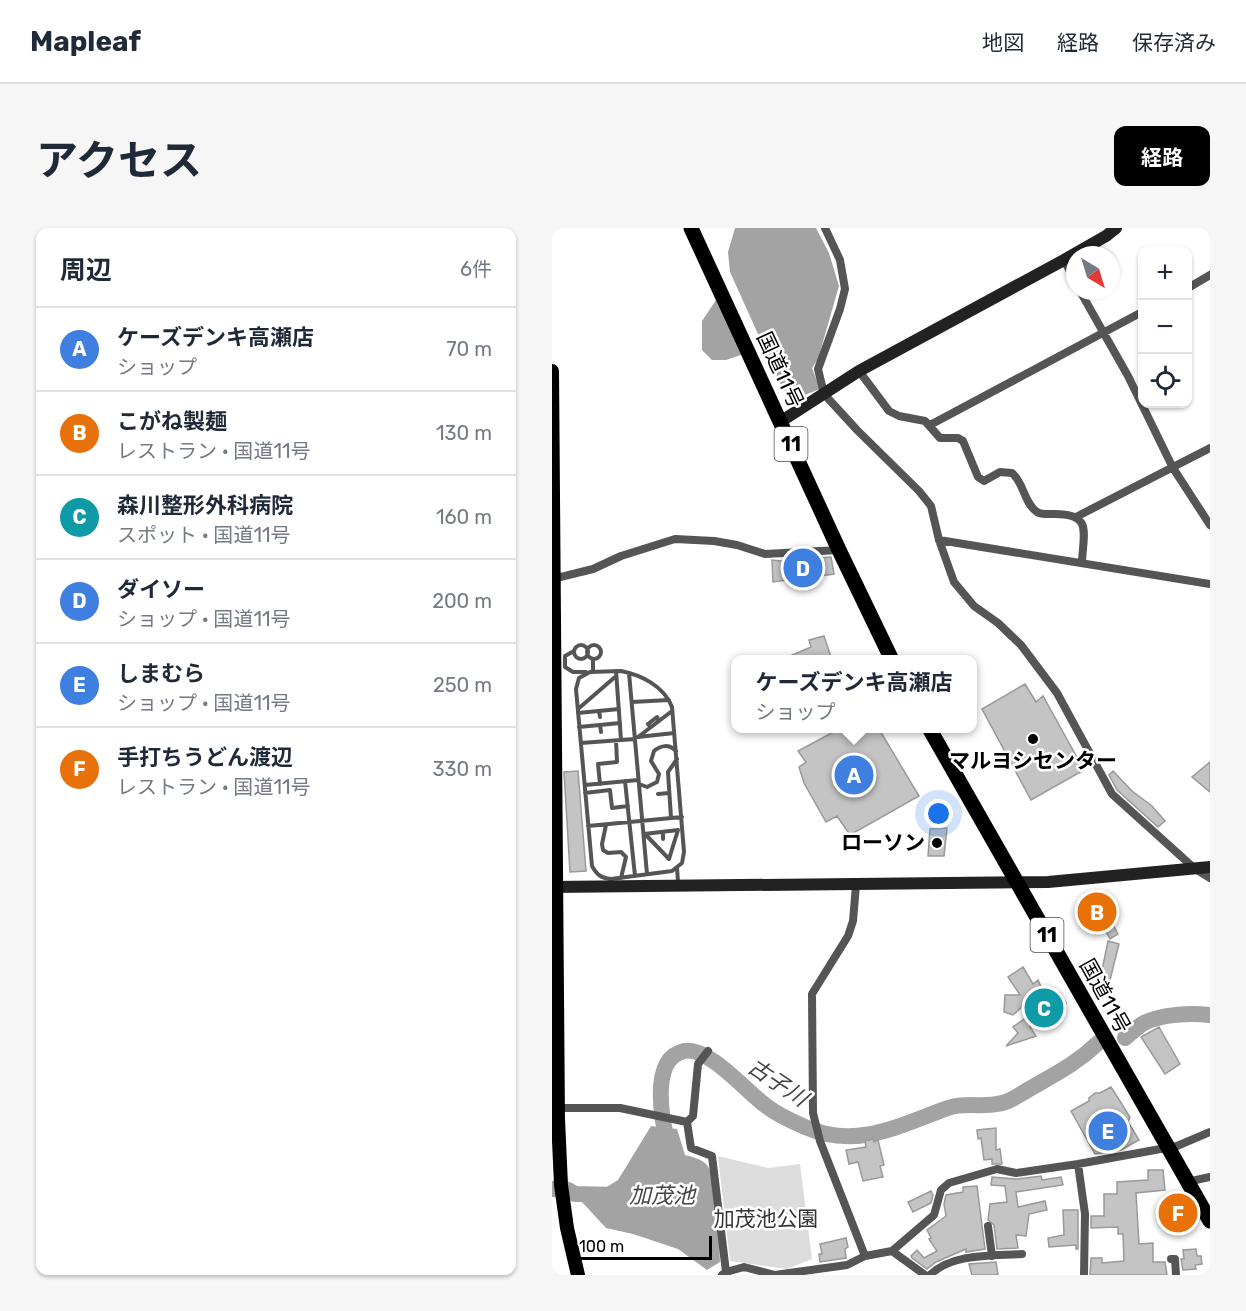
<!DOCTYPE html>
<html lang="ja">
<head>
<meta charset="utf-8">
<style>
  body { margin:0; font-family:Rubik,"Noto Sans JP",sans-serif; background:#f6f6f7; color:#1f2937 }
  .controls { position:absolute; right:18px; top:18px; display:grid; overflow:hidden; border-radius:12px; box-shadow:0 2px 4px #0004 }
  .controls button { width:54px; height:54px; display:grid; place-items:center; padding:0; border:0; border-bottom:2px solid #e0e1e3; background:#fff; color:#1f2937; font:30px sans-serif }
  .compass { position:absolute; left:514px; top:18px; width:54px; height:54px; border-radius:50%; background:#fff; box-shadow:0 2px 4px #0004; rotate:142deg }
  .scale { position:absolute; left:18px; bottom:15px; width:142px; box-sizing:border-box; padding-left:6px; border:3px solid #000; border-top:0; font-size:16px; line-height:21px; white-space:nowrap; color:#000; -webkit-text-stroke:4px #fff; paint-order:stroke }
  .you { position:absolute; left:387px; top:586px; width:21px; height:21px; margin:-15px; border:4px solid #fff; border-radius:50%; background:#1a73e8; box-shadow:0 0 0 9px #1a73e833 }
  .badge { display:grid; place-items:center; width:39px; height:39px; border-radius:50%; background:#000; color:#fff; font-size:20px; font-weight:700 }
  .pin { position:absolute; translate:-50% -50%; border:3px solid #fff; box-shadow:0 2px 6px #0006 }
  .popup { position:absolute; left:179px; top:427px; width:246px; height:78px; box-sizing:border-box; display:grid; place-content:center; border-radius:12px; background:#fff; filter:drop-shadow(0 2px 4px #0005); font-size:20px; white-space:nowrap; color:#747a83 }
  .popup b { font-size:22px; color:#1f2937 }
  .popup::after { content:''; position:absolute; left:50%; top:100%; margin-left:-12px; border:12px solid transparent; border-top-color:#fff }
  .list { margin:0; padding:0; list-style:none }
  h2 { display:flex; justify-content:space-between; align-items:center; height:78px; margin:0; padding:0 24px; font-size:26px }
  h2 small { font-size:20px; font-weight:400; color:#747a83 }
  .list li { display:grid; grid-template-columns:39px 1fr auto; gap:18px; align-items:center; box-sizing:border-box; height:84px; padding:0 24px; border-top:2px solid #e0e1e3 }
  .list b { display:block; font-size:22px; white-space:nowrap }
  .list p { margin:0; font-size:20px; white-space:nowrap; color:#747a83 }
  .list em { font-size:20px; font-style:normal; color:#747a83 }
  .icon { flex:none; width:33px; height:33px; fill:none; stroke:currentColor; stroke-width:2; stroke-linecap:round; stroke-linejoin:round }
  .map { position:relative; flex:none; width:658px; height:1047px; overflow:hidden; border-radius:12px }
  header { display:flex; align-items:center; gap:36px; box-sizing:border-box; height:84px; padding:0 30px; background:#fff; border-bottom:2px solid #e0e1e3 }
  header strong { font-size:28px }
  nav { display:flex; gap:33px; margin-inline-start:auto; font-size:21px }
  .intro { display:flex; align-items:center; justify-content:space-between; box-sizing:border-box; height:144px; padding:0 36px }
  h1 { margin:0; font-size:42px }
  .button { padding:15px 27px; border-radius:12px; background:#000; color:#fff; font-size:21px; font-weight:700 }
  main { display:flex; gap:36px; padding:0 36px }
  aside { flex:1; background:#fff; border-radius:12px; box-shadow:0 2px 4px #0004 }
  .map>svg:first-child { display:block }
</style>
</head>
<body>
<header>
<strong>Mapleaf</strong>
<nav><a>地図</a><a>経路</a><a>保存済み</a></nav>
</header>
<div class="intro"><h1>アクセス</h1><a class="button">経路</a></div>
<main>
<aside>
<h2>周辺<small>6件</small></h2>
<ul class="list">
<li><span class="badge" style="background:#3f7fe0">A</span><div><b>ケーズデンキ高瀬店</b><p>ショップ</p></div><em>70 m</em></li>
<li><span class="badge" style="background:#e8710a">B</span><div><b>こがね製麺</b><p>レストラン · 国道11号</p></div><em>130 m</em></li>
<li><span class="badge" style="background:#0f9aa8">C</span><div><b>森川整形外科病院</b><p>スポット · 国道11号</p></div><em>160 m</em></li>
<li><span class="badge" style="background:#3f7fe0">D</span><div><b>ダイソー</b><p>ショップ · 国道11号</p></div><em>200 m</em></li>
<li><span class="badge" style="background:#3f7fe0">E</span><div><b>しまむら</b><p>ショップ · 国道11号</p></div><em>250 m</em></li>
<li><span class="badge" style="background:#e8710a">F</span><div><b>手打ちうどん渡辺</b><p>レストラン · 国道11号</p></div><em>330 m</em></li>
</ul>
</aside>
<div class="map">
<svg width="658" height="1047" viewBox="0 0 658 1047">
  <rect width="100%" height="100%" fill="#fff"/>
  <!-- green -->
  <path fill="#dcdcdc" d="M166 928 216 940 248 936 260 1031 235 1041 178 1033Z"/>
  <!-- water -->
  <path fill="#a3a3a3" d="M183 0H264L277 25 287 58 266 131 260 140 268 161 240 172 233 166 178 44 176 24Z
    M164 72 189 127 174 132H160L150 122V93Z
    M99 898 125 901 133 927C140 929 150 931 155 937 168 953 167 1013 168 1034L155 1042 126 1021 81 1006 54 1000 30 974 66 952Z"/>
  <g fill="none" stroke-linecap="round" stroke-linejoin="round">
    <!-- river -->
    <path stroke="#a3a3a3" stroke-width="16" d="M573 810C579 805 585 799 592 795 610 786 638 785 658 787
      M117 922C111 898 96 831 132 823 156 818 194 863 213 877 224 886 239 893 253 899 305 922 348 897 396 880 413 874 433 880 450 875 459 873 467 867 474 863 501 847 523 837 546 815
      M0 961 16 962 23 966 64 967"/>
  </g>
  <!-- building -->
  <path fill="#c4c4c4" stroke="#999" stroke-width="1.5" d="M279 329 282 346 221 354 220 332 229 333Z
    M272 408 280 432H229L259 419 257 412Z
    M473 456 484 474 491 468 532 542 479 572 430 481Z
    M287 501H327L367 568 298 607 285 588 274 594 252 555 247 539 254 534 246 523Z
    M658 534V564L640 549Z
    M26 543 34 643 18 644 12 544Z
    M561 543 580 563 600 578 613 593 606 599 565 562 557 547Z
    M395 600 392 628H376L378 601Z
    M544 673 555 686 566 706 558 711 549 694 546 696 534 681Z
    M556 713 567 716 558 752 553 763 543 759 549 747Z
    M471 739 481 756 486 752 490 761 461 787 452 784 453 767H468L456 749Z
    M508 765 514 775 478 799 484 808 454 818 466 805 461 799Z
    M607 799 628 836 613 846 589 809Z
    M559 859 578 889 576 894 587 912 569 922 543 926 519 883 537 873V870L543 865H548Z
    M444 900V922L448 921 450 936H440V931L432 932 429 910 426 911 425 902Z
    M321 911 322 914 326 912 332 937 328 938 331 949 311 953 306 934 297 936 294 922 314 919 313 913Z
    M596 942H611L613 962 584 965 587 1016 601 1015V1034H613L615 1047H538L539 1030H550V1035L572 1033 571 1006H566V999L539 1000V988H552V966H565V954L596 952Z
    M489 948 490 952 509 949 511 957 464 964 466 979 493 973 495 982 477 986 474 1008 464 1007 466 1020 445 1021 442 997 436 992 438 976 455 974 453 958 439 957 440 949 465 951Z
    M425 958 433 1021 414 1024V1021L384 1034 375 1041 360 1030 359 1028 365 1022 372 1030 385 1023 377 1011 379 1010 375 1002 394 988 392 976 394 967 411 964V959Z
    M379 963 381 967 379 975 361 984 356 974Z
    M511 982H526V1021H524V1017L497 1019 496 1010 512 1007Z
    M294 1010 296 1019 293 1021 294 1030 268 1034 267 1026H270L268 1016Z
    M644 1021 645 1028H649L650 1036 643 1037 644 1041 631 1042 629 1031H632L631 1022Z
    M444 1034 446 1047H420L417 1036Z"/>
  <g fill="none" stroke-linecap="round" stroke-linejoin="round">
    <!-- lane -->
    <path stroke="#555" stroke-width="4" d="M22 424a7 7 0 1 1 14 0a7 7 0 1 1-14 0Z
      M35 424a7 7 0 1 1 14 0a7 7 0 1 1-14 0Z
      M22 423 13 428V439L21 444H34
      M41 431V443
      M64 443 69 512
      M69 443C89 447 112 458 120 479L132 624 130 635 120 643 59 651C49 650 45 647 40 638L24 461 27 450 38 444Z
      M77 445 95 646
      M80 474 117 472
      M26 481 63 449
      M47 483 48 489
      M26 485 67 481
      M48 497 49 504
      M27 499 68 495
      M99 499 96 496 105 489 107 493
      M86 509 120 483
      M86 509 122 505
      M29 515 83 511
      M73 553 83 648
      M48 556 46 536 65 534 64 513
      M87 556 95 559 105 554 107 546 99 533 102 523C109 517 117 516 124 523
      M33 557 86 552
      M33 565 58 562 60 580 76 578
      M106 566 117 565
      M119 590 116 544 125 531
      M54 597 50 616 51 622 56 625 69 624 74 629 69 650
      M36 598 130 589
      M111 604V611
      M92 606 126 602
      M93 606 117 631 126 602
      M125 640 126 654"/>
    <!-- street -->
    <path stroke="#555" stroke-width="8" d="M273 0 288 32 293 61 288 81 266 141 272 166 305 202 367 263 379 278 387 312 402 354 422 378 446 395 469 417 505 465 560 566 642 640 658 650
      M512 32 523 53
      M636 60 658 47
      M528 63 576 148 621 240 658 297
      M307 143 337 183 347 188 373 193 388 210H406L411 213 426 249 432 253 448 244 460 245C472 255 472 275 485 284 490 287 497 286 503 286 541 286 531 305 530 335
      M378 197 590 84
      M524 289 658 220
      M387 312 658 356
      M0 351 41 341 69 328 123 311 162 313 185 317 213 326 287 322
      M304 657 301 693 296 708 260 766 261 885 268 913 313 1028
      M6 880H68L135 894 139 920 160 928 174 1044
      M135 894 141 888 146 836 156 823
      M526 936 533 986 532 1047
      M635 954 658 949
      M436 998 440 1028
      M340 1023 373 1047
      M619 1031H623L624 1047
      M170 1047 174 1044 192 1039 223 1047 295 1037 313 1028 340 1023 382 987 389 962 397 955 445 941 464 945 526 936 625 918 658 904
      M378 1047C400 1025 441 1028 470 1026"/>
    <!-- secondary -->
    <path stroke="#222" stroke-width="12" d="M228 194 307 143 512 32 554 8 564 0
      M0 659 496 654 658 639"/>
    <!-- primary -->
    <path stroke="#000" stroke-width="14" d="M0 143 6 891 9 957 15 1000 26 1047"/>
    <!-- highway -->
    <path stroke="#000" stroke-width="15" d="M139 0 287 322 340 432
      M377 500 658 993"/>
  </g>
  <!-- markers -->
  <g fill="#000" stroke="#fff" stroke-width="2">
    <circle cx="481" cy="511" r="6"/>
    <circle cx="385" cy="615" r="6"/>
  </g>
  <g text-anchor="middle" stroke-width="5" stroke-linejoin="round" paint-order="stroke">
    <!-- shield labels -->
    <g fill="#fff" stroke="#4c4c4c" stroke-width="1.5">
      <rect x="222.5" y="199" width="33" height="34" rx="4.5"/>
      <rect x="478.5" y="690" width="33" height="34" rx="4.5"/>
    </g>
    <g font-size="20" font-weight="bold" fill="#000">
      <text x="239" y="223">11</text>
      <text x="495" y="714">11</text>
    </g>
    <!-- street labels -->
    <g font-size="21" fill="#000" stroke="#fff">
      <text transform="translate(228 142) rotate(65)" y="7">国道11号</text>
      <text transform="translate(553 768) rotate(61)" y="7">国道11号</text>
    </g>
    <!-- poi labels -->
    <g font-size="21" font-weight="bold" fill="#000" stroke="#fff">
      <text x="481" y="540">マルヨシセンター</text>
      <text x="373" y="622" text-anchor="end">ローソン</text>
    </g>
    <!-- park labels -->
    <g font-size="21" fill="#333" stroke="#fff">
      <text x="214" y="998">加茂池公園</text>
    </g>
    <!-- water labels -->
    <g font-size="22" font-style="italic" fill="#444" stroke="#fff">
      <text transform="translate(226 854) rotate(34)" y="8">古子川</text>
      <text x="110" y="975">加茂池</text>
    </g>
  </g>
</svg>
<div class="controls">
<button>+</button>
<button>−</button>
<button><svg class="icon" aria-label="locate" viewBox="0 0 24 24"><circle cx="12" cy="12" r="6"/><path d="M12 2v4M12 18v4M2 12h4M18 12h4"/></svg></button>
</div>
<svg class="compass" viewBox="-18 -18 36 36"><path d="M0-13l5 13h-10z" fill="#e53935"/><path d="M0 13l5-13h-10z" fill="#747a83"/></svg>
<div class="scale">100 m</div>
<div class="you"></div>
<div class="pin badge" style="left:302px;top:547px;background:#3f7fe0">A</div>
<div class="popup"><b>ケーズデンキ高瀬店</b>ショップ</div>
<div class="pin badge" style="left:545px;top:684px;background:#e8710a">B</div>
<div class="pin badge" style="left:492px;top:780px;background:#0f9aa8">C</div>
<div class="pin badge" style="left:251px;top:340px;background:#3f7fe0">D</div>
<div class="pin badge" style="left:556px;top:903px;background:#3f7fe0">E</div>
<div class="pin badge" style="left:626px;top:985px;background:#e8710a">F</div>
</div>
</main>
</body>
</html>
